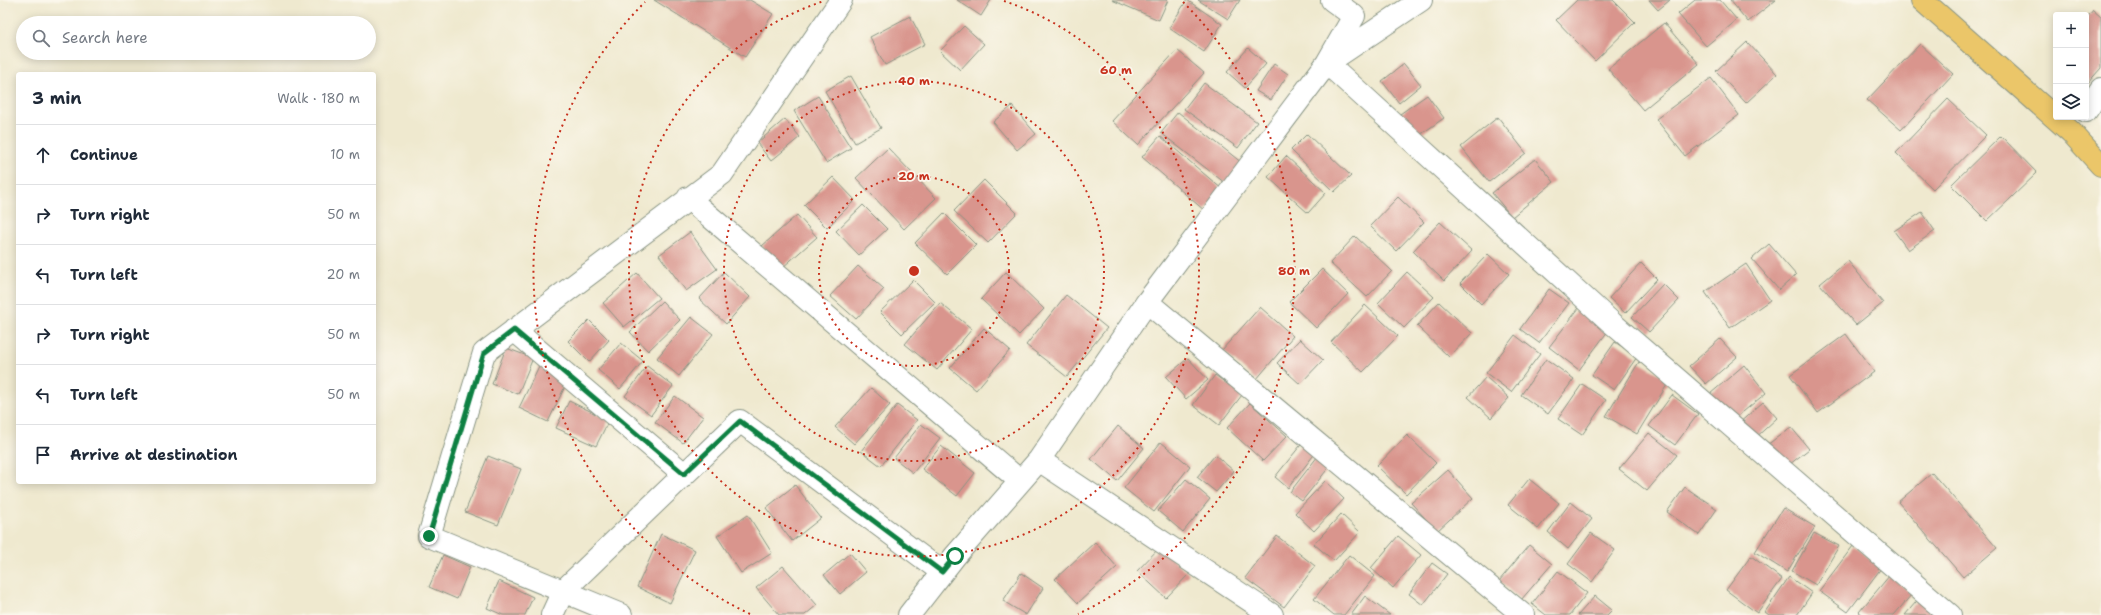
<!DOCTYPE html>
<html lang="en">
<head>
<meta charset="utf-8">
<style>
  body { margin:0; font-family:"Shantell Sans",sans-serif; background:#f2f2f3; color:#1f2937 }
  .controls { position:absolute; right:12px; top:12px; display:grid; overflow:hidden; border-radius:4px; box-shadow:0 2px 10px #0003 }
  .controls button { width:36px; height:36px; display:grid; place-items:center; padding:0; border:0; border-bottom:1px solid #e0e1e3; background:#fff; color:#1f2937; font:20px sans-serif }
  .stop { position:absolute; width:12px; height:12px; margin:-9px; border:3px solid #0b8043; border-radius:50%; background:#fff }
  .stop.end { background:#0b8043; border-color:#fff; box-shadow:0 1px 4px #0008 }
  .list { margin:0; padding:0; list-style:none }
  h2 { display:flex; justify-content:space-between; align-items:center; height:52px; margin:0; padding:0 16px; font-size:17px }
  h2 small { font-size:13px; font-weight:400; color:#747a83 }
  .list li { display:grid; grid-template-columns:26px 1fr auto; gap:12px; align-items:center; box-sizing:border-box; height:60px; padding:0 16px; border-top:1px solid #e0e1e3 }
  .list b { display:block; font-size:15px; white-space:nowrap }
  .list em { font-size:13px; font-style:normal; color:#747a83 }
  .icon { flex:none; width:22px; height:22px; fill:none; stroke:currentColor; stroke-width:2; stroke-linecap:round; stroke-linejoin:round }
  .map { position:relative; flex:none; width:2101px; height:615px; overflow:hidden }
  .search { position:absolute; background:#fff; box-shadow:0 2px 10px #0003; left:16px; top:16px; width:360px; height:44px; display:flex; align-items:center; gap:10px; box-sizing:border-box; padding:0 14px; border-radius:22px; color:#747a83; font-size:15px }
  .panel { position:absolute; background:#fff; box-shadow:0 2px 10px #0003; left:16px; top:72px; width:360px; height:412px; border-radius:4px }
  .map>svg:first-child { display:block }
</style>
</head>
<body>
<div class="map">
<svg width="2101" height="615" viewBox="0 0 2101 615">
  <rect width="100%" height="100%" fill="#fbf7ec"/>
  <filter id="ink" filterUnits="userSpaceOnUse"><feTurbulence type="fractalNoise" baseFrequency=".025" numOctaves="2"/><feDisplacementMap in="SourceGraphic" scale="8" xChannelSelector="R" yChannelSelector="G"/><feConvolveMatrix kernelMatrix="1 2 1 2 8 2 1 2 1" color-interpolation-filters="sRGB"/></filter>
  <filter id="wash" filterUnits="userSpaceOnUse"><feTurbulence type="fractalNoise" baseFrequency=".012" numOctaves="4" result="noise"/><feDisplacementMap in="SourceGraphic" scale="16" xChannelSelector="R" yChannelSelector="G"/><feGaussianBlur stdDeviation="0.9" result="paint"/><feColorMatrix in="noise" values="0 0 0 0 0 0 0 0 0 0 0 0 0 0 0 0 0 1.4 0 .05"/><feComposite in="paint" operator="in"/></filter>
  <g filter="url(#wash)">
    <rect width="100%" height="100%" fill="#efe9cf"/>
    <g id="blocks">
      <!-- building -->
      <path fill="#d9958d" d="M654 0H750L773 14 745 57Z
        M957 0H991L981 16Z
        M1112 0H1168L1159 20Z
        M1187 0 1222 24 1204 52 1169 28Z
        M1198 0H1240L1228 19Z
        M1577 0H1613L1635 22 1595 61 1556 20Z
        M1649 0H1670L1658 10Z
        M1695 0H1720L1737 20 1706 46 1678 14Z
        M1730 0H1776L1748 22Z
        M2093 10 2101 17V68L2086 85V19Z
        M910 16 925 44 885 65 870 37Z
        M1664 23 1699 64 1643 110 1608 69Z
        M964 26 984 44 960 70 940 51Z
        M1747 42 1777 74 1746 103 1716 71Z
        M1920 44 1953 74 1901 130 1867 100Z
        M1248 48 1266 64 1245 88 1227 72Z
        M1177 50 1204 73 1138 145 1112 121Z
        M1274 64 1288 74 1271 100 1256 91Z
        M1404 64 1421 85 1399 103 1382 81Z
        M851 76 881 128 855 143 825 91Z
        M1711 78 1739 115 1685 156 1656 119Z
        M1204 83 1257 122 1238 148 1184 109Z
        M1427 95 1444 118 1417 137 1400 114Z
        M818 96 851 148 826 163 794 111Z
        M1948 99 1986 135 1933 189 1896 153Z
        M1012 106 1036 134 1017 150 993 122Z
        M1178 112 1242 163 1225 183 1161 133Z
        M1498 117 1526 153 1489 182 1461 147Z
        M785 119 800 137 771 161 757 143Z
        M1307 134 1351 176 1334 192 1291 150Z
        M1160 136 1223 190 1205 211 1142 157Z
        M2001 136 2037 173 1987 221 1951 185Z
        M888 148 936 198 904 229 856 178Z
        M1286 156 1326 193 1308 213 1268 177Z
        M1535 159 1554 182 1512 217 1492 193Z
        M833 177 855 200 827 228 804 205Z
        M984 180 1017 213 988 243 954 211Z
        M1398 197 1424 222 1396 251 1370 226Z
        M863 205 887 229 859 255 836 231Z
        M1922 212 1935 231 1908 250 1894 231Z
        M944 213 976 245 947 274 915 243Z
        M797 215 817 237 782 268 762 246Z
        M1440 222 1472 251 1444 281 1413 251Z
        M690 232 717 269 686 291 659 255Z
        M1355 236 1392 271 1367 297 1330 263Z
        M1769 244 1796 275 1779 290 1752 259Z
        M1488 254 1509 274 1481 304 1460 283Z
        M1848 261 1883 303 1856 325 1820 284Z
        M1641 263 1657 279 1625 313 1609 298Z
        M1746 264 1770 300 1730 328 1705 292Z
        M858 266 884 289 856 319 830 296Z
        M1322 269 1348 294 1316 328 1289 302Z
        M724 272 750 297 726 324 699 299Z
        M1006 272 1044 309 1019 335 981 299Z
        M1407 272 1434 297 1404 328 1378 303Z
        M637 273 659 298 624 327 603 303Z
        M913 280 935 302 902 334 880 312Z
        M1663 284 1679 300 1649 332 1632 317Z
        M1549 289 1569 303 1539 343 1520 329Z
        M1066 295 1107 328 1067 377 1026 345Z
        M662 301 680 320 648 351 630 332Z
        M1439 302 1472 333 1449 357 1417 326Z
        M940 303 972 329 937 370 905 344Z
        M1365 305 1398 336 1363 372 1331 342Z
        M1260 307 1293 336 1256 380 1222 350Z
        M1579 308 1608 331 1579 370 1549 347Z
        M691 317 713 334 679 376 657 358Z
        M589 320 609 340 589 362 568 341Z
        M984 328 1010 350 976 390 950 368Z
        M1846 334 1874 372 1818 413 1790 375Z
        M1515 335 1540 354 1511 392 1486 373Z
        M1300 339 1323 360 1300 384 1277 363Z
        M1720 339 1737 357 1706 384 1689 366Z
        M1615 342 1637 357 1614 390 1592 375Z
        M621 343 643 361 620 389 598 370Z
        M506 348 533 358 518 394 492 384Z
        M1188 358 1208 380 1186 399 1166 377Z
        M1546 359 1574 379 1548 414 1521 395Z
        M1639 362 1670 380 1637 434 1606 416Z
        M1744 365 1766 393 1732 421 1710 394Z
        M539 366 568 380 548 422 519 408Z
        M647 366 673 386 651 415 625 396Z
        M1215 375 1242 395 1219 425 1193 405Z
        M1486 377 1509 398 1491 418 1468 397Z
        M1582 384 1606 400 1582 435 1558 419Z
        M871 388 890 405 854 444 835 427Z
        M1672 395 1698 414 1675 445 1649 426Z
        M675 396 703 417 683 443 655 422Z
        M569 401 609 420 596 446 556 428Z
        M1763 402 1777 418 1752 441 1738 424Z
        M1250 403 1287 436 1263 461 1227 428Z
        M897 405 917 420 881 466 861 451Z
        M921 424 940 438 913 473 894 458Z
        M1118 426 1144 448 1117 481 1091 459Z
        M1791 427 1809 449 1785 468 1767 445Z
        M1649 433 1677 455 1647 491 1619 469Z
        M1407 435 1436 463 1406 494 1377 466Z
        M1304 441 1317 451 1288 488 1275 477Z
        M1161 442 1190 466 1154 512 1124 488Z
        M941 446 975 473 957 496 922 469Z
        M1215 455 1234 471 1216 492 1197 477Z
        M488 456 521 469 498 525 465 512Z
        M1318 456 1330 466 1302 501 1290 492Z
        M1448 470 1473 498 1437 531 1411 503Z
        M1932 473 1997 548 1963 577 1898 502Z
        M1186 479 1210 499 1183 532 1158 511Z
        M1529 479 1559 503 1538 529 1508 505Z
        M1325 481 1344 499 1314 531 1295 513Z
        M795 485 821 518 792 541 766 508Z
        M1685 487 1717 509 1699 535 1667 512Z
        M1571 502 1592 519 1568 549 1548 532Z
        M1783 508 1815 527 1787 572 1755 552Z
        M1341 514 1360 532 1334 561 1314 544Z
        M748 515 772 553 741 573 717 536Z
        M1591 533 1615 550 1592 582 1568 564Z
        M1814 533 1839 546 1816 585 1792 571Z
        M661 534 695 550 670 603 637 587Z
        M1277 536 1315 566 1284 607 1245 578Z
        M1398 536 1421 555 1393 588 1371 568Z
        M1095 542 1117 567 1078 603 1055 579Z
        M1529 545 1552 564 1521 600 1499 581Z
        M1853 546 1882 567 1848 612 1819 591Z
        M1160 547 1189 574 1166 598 1137 571Z
        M850 553 866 572 840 594 824 575Z
        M443 555 470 567 457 599 429 587Z
        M1349 555 1375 576 1344 615H1334L1314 599Z
        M1751 556 1782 579 1757 613 1726 590Z
        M1432 563 1447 574 1423 605 1409 594Z
        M783 566 817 605 805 615H779L756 588Z
        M1558 571 1587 593 1570 615H1546L1532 604Z
        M1021 573 1043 588 1026 615 1003 601Z
        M1890 575 1912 594 1894 615H1863L1859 612Z
        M1789 577 1812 593 1797 615H1769L1765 612Z
        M499 581 533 597 525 615H503L487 608Z
        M1365 596 1390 615H1351Z
        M1595 596 1612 610 1607 615H1578Z
        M1921 596 1943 615H1905Z"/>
    </g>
  </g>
  <g filter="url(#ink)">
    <use href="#blocks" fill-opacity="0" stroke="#879382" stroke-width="1"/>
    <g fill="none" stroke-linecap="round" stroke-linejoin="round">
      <defs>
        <path id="minor" d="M1332 0 1354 16 1327 63 1612 323 1950 615
          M2086 111 2101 89
          M688 198 1020 481
          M1147 302 1523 615
          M514 330 684 474
          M1039 460 1272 615
          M552 615 563 591 740 421 942 572
          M621 615 429 536 484 353 722 174 841 0
          M909 615 955 556 1039 460 1147 302 1327 63 1421 0"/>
        <path id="major" d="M1922 0 2071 132 2101 165"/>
      </defs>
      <!-- minor casing -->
      <use href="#minor" stroke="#879382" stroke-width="24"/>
      <!-- major casing -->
      <use href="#major" stroke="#879382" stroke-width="24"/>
      <!-- minor -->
      <use href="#minor" stroke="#fff" stroke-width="22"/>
      <!-- major -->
      <use href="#major" stroke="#ebc669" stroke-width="22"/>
    </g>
  </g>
  <g fill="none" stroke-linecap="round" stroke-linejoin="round" filter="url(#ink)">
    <!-- route -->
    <path stroke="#0b8043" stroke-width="5" d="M429 536 484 353 514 330 684 474 740 421 942 572 955 556"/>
  </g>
  <!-- distance rings -->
  <g fill="none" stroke="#c8321e" stroke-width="2" stroke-dasharray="2 4">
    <circle cx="914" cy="271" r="95"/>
    <circle cx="914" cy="271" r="190"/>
    <path d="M1004 1A285 285 0 1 1 824 1"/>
    <path d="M750 614A380 380 0 0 1 645 2M1183 2A380 380 0 0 1 1078 614"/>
  </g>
  <circle cx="914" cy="271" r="6" fill="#c8321e" stroke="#fbf7ec" stroke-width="2"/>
  <g font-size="12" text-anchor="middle" font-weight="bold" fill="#c8321e" stroke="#fbf7ec" stroke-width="3.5" stroke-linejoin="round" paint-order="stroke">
    <text x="1116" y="74">60 m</text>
    <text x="914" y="85">40 m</text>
    <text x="914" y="180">20 m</text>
    <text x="1294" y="275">80 m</text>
  </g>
</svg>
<div class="controls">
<button>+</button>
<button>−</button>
<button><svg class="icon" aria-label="layers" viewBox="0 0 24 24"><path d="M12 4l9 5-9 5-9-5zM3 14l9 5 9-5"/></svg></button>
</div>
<div class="stop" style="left:955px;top:556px"></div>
<div class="stop end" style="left:429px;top:536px"></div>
<div class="search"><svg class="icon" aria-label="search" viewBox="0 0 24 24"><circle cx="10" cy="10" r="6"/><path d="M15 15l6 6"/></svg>Search here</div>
<section class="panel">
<h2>3 min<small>Walk · 180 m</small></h2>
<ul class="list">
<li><svg class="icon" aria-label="ahead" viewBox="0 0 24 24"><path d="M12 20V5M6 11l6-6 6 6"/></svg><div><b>Continue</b></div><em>10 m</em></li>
<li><svg class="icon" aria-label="right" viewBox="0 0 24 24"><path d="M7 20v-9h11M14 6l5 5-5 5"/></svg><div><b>Turn right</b></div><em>50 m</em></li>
<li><svg class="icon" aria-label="left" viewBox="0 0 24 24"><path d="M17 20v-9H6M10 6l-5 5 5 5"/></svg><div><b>Turn left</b></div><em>20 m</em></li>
<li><svg class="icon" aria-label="right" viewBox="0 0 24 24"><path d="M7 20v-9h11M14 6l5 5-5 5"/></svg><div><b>Turn right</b></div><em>50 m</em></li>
<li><svg class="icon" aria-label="left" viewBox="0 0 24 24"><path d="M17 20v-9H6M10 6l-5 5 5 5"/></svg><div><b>Turn left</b></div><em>50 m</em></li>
<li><svg class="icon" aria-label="arrive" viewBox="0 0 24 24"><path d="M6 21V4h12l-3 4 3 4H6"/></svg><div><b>Arrive at destination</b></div></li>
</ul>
</section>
</div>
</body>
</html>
